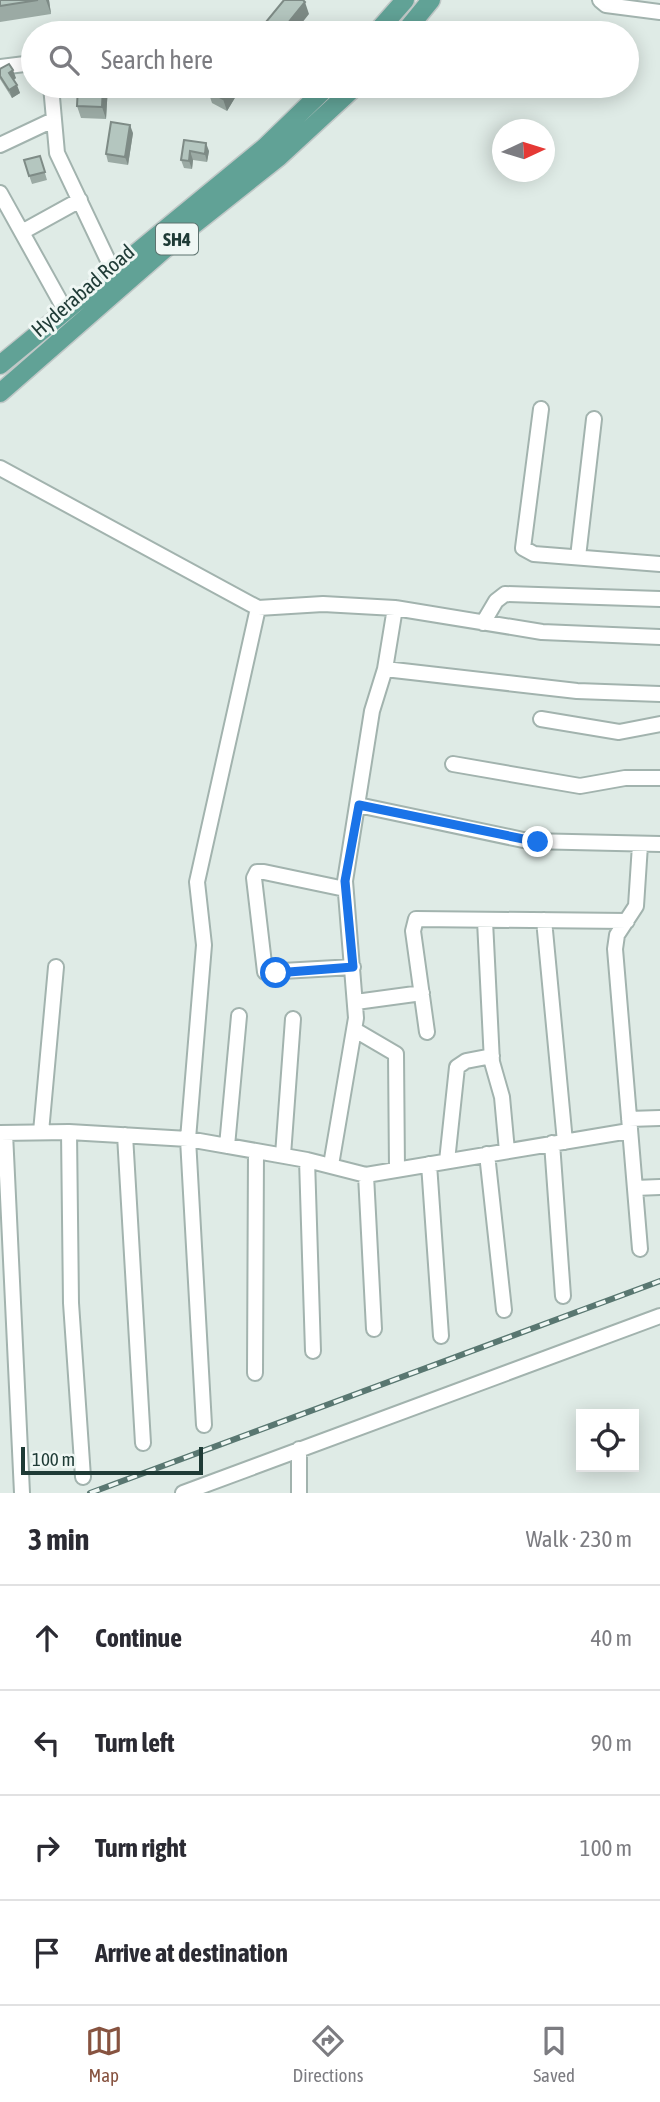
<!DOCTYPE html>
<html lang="en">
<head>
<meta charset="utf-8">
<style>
  body { margin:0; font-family:"Asap Condensed",sans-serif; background:#f2f2f3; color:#2b2b33 }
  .controls { position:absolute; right:21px; bottom:21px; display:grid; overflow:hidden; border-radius:0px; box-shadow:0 4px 18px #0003 }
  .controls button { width:63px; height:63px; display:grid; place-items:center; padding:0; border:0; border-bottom:2px solid #e1e1e2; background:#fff; color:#2b2b33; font:35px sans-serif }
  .compass { position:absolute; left:492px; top:119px; width:63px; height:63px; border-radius:50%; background:#fff; box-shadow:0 4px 18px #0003; rotate:86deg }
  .scale { position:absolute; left:21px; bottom:18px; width:182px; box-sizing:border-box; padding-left:7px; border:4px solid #1f3b36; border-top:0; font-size:19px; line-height:24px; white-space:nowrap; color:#1f3b36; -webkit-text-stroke:5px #eff7f4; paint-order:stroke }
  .stop { position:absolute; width:21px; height:21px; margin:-16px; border:5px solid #1a73e8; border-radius:50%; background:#fff }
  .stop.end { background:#1a73e8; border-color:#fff; box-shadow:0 2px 7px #0008 }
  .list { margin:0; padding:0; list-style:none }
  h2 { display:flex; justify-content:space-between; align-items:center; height:91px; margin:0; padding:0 28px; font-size:30px }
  h2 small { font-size:23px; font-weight:400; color:#7c7c81 }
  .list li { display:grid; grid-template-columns:46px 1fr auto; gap:21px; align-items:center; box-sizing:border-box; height:105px; padding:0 28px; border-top:2px solid #e1e1e2 }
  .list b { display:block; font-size:26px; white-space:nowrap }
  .list em { font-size:23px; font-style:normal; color:#7c7c81 }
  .icon { flex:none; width:38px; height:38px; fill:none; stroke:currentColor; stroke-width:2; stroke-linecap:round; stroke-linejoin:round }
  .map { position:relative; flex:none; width:660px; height:1493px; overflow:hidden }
  .search { position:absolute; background:#fff; box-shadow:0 4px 18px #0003; left:21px; right:21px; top:21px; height:77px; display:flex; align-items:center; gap:18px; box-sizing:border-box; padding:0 24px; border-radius:38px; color:#7c7c81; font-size:26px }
  .sheet { height:511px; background:#fff }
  nav { display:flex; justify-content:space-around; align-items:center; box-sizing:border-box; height:98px; border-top:2px solid #e1e1e2; background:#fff; font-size:19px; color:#7c7c81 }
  nav a { display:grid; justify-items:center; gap:4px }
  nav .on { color:#875340 }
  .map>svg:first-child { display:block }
</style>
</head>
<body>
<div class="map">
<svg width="660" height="1493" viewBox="0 0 660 1493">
  <rect width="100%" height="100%" fill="#dfebe6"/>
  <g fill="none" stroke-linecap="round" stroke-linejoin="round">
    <defs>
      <path id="minor" d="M600 0 606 5 660 12
        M0 67 33 63
        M51 86 57 153 113 271
        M0 145 53 120
        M0 193 65 310
        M22 232 80 200
        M541 409 523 548 534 554 660 564
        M0 468 258 608 323 604 395 608 542 632 660 637
        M578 557 594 419
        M483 623 496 601 505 594 660 599
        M385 669 577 691 660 694
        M541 719 619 732 660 724
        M453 764 580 786 625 778H660
        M358 805 528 841 660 844
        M640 845 636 906 617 935 615 949 640 1249
        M345 889 264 872H257L254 878 265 972 353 967
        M544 920 565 1142
        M485 921 492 1062 502 1097 507 1151
        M356 1002 422 993
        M355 1030 396 1054 397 1170
        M427 1032 413 931 416 919 627 921
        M629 1119 660 1118
        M41 1132 56 967
        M69 1132 71 1303 83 1477
        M0 1133 69 1132 188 1139 204 945 197 882 258 608
        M5 1133 22 1493
        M125 1135 143 1443
        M552 1143 563 1296
        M227 1146 239 1016
        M487 1154 504 1310
        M283 1155 293 1019
        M307 1160 313 1351
        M447 1161 457 1067 466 1061 492 1056
        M429 1164 441 1336
        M331 1165 356 1018 345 881 372 711 385 669 395 608
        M366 1175 374 1329
        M635 1188 660 1187
        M255 1373 256 1151
        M204 1425 188 1139 307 1160 366 1175 629 1131
        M183 1493 660 1316
        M299 1493V1449"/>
      <path id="major" d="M376 33 405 0
        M404 33 431 0
        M0 365 265 147 328 86
        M0 393 182 234 279 157 356 86"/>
    </defs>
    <!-- minor casing -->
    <use href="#minor" stroke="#a2b3ae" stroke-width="18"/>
    <!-- major casing -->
    <use href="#major" stroke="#c0c8c7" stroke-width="21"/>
    <!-- minor -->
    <use href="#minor" stroke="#fff" stroke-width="14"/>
    <!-- major -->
    <use href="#major" stroke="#61a296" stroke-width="18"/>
    <defs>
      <path id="rail" d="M90 1493 660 1281"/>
    </defs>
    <!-- rail casing -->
    <use href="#rail" stroke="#597771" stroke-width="6"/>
    <!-- rail -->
    <use href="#rail" stroke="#eff7f4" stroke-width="3.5" stroke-dasharray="10" stroke-linecap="butt"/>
  </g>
  <!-- wall -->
  <path fill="#9baaa4" d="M0 0H49L51 14 0 22Z
    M0 69 16 78 14 80 20 93 12 98 0 79Z
    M78 86H108L106 119 81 118 77 106Z
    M210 86H242L227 111 212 103 208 91Z
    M133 133 128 165 108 162 106 154Z
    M184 140 209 151 207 162 193 160 192 169 184 168 181 160Z
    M40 156 47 180 32 184 24 160Z"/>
  <!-- shaded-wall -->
  <path fill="#7e8b86" d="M46 0H49L51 14Z
    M305 2 309 14 294 33H280Z
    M13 70 16 78 12 81 9 73Z
    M17 85 20 93 12 98 9 90Z
    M103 86H108L106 119 102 107Z
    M231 86H242L227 111 223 99Z
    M130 125 133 133 128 165 125 157Z
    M206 143 209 151 207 162 205 154Z
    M190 151 193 160 192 169 189 161Z"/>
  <!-- building -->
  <path fill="#b4c6bf" stroke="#7e8b86" stroke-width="2" d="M0 0H38L0 6Z
    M284 0H303L305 2 280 33H268L261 28Z
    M81 29 106 30V33H81Z
    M9 64 13 70 9 73 17 85 9 90 0 76V69Z
    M78 86H103L102 107 77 106Z
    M210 86H231L223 99 208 91Z
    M111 122 130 125 125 157 106 154Z
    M184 140 206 143 205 154 190 151 189 161 181 160Z
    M40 156 45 172 29 176 24 160Z"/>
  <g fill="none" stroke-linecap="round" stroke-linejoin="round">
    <!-- route -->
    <path stroke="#1a73e8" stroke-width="9" d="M276 973 353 967 345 881 359 805 538 842"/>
  </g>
  <g text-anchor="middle" stroke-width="6" stroke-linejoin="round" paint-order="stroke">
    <!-- shield labels -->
    <rect fill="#eff7f4" stroke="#5d736f" stroke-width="2" x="156" y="223.5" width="42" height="31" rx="5"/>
    <g font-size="19" font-weight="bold" fill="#1f3b36">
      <text x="177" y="246">SH4</text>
    </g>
    <!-- street labels -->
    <g font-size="21" fill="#1f3b36" stroke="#eff7f4">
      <text transform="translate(83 291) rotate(-41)" y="7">Hyderabad Road</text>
    </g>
  </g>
</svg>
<div class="controls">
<button><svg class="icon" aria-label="locate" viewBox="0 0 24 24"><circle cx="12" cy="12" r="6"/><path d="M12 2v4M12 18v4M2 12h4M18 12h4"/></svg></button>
</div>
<svg class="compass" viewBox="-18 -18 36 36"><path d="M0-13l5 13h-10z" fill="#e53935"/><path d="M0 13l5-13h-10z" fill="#7c7c81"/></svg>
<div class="scale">100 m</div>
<div class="stop" style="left:276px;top:973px"></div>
<div class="stop end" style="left:538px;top:842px"></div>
<div class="search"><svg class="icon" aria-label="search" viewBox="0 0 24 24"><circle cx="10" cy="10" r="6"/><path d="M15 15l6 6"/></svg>Search here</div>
</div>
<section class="sheet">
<h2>3 min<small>Walk · 230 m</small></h2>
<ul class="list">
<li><svg class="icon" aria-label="ahead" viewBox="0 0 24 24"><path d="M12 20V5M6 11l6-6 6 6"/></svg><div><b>Continue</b></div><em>40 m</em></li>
<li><svg class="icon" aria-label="left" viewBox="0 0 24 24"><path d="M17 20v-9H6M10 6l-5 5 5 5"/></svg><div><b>Turn left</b></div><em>90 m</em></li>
<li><svg class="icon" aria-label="right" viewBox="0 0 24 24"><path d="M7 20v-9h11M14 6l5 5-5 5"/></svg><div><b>Turn right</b></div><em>100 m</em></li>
<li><svg class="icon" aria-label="arrive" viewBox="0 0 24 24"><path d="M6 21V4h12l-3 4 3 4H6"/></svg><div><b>Arrive at destination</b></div></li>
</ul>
</section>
<nav>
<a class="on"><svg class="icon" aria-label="map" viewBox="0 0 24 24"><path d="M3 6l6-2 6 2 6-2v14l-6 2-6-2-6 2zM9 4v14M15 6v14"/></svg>Map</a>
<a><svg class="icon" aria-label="directions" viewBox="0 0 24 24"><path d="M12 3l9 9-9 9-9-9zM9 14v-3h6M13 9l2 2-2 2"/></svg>Directions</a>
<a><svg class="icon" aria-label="saved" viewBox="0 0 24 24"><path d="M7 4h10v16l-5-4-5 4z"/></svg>Saved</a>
</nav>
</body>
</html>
